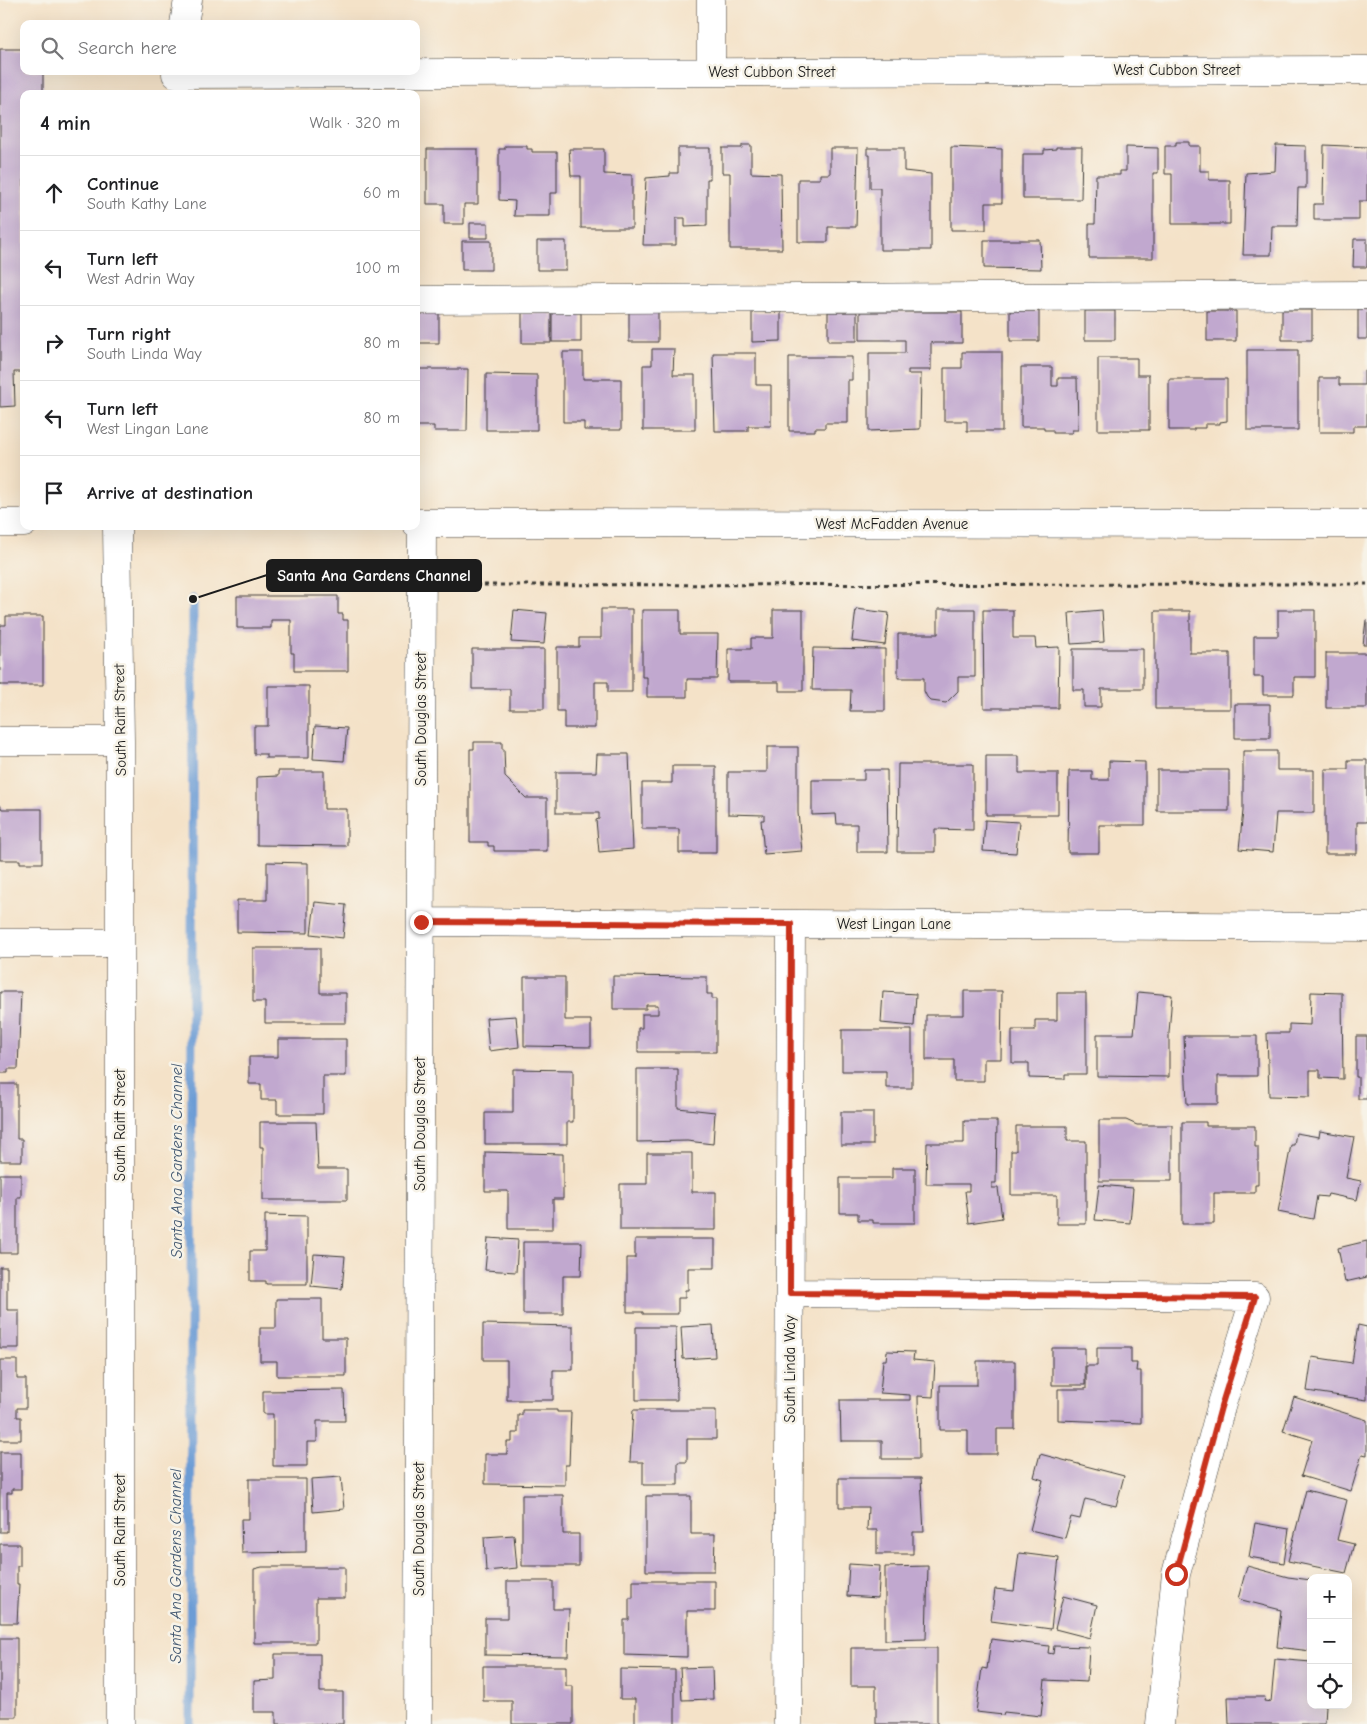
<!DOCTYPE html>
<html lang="en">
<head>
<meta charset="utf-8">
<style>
  body { margin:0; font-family:"Comic Neue",sans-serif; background:#f6f6f6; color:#202124 }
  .controls { position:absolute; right:15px; bottom:15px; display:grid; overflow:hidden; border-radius:10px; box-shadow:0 5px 20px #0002 }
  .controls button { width:45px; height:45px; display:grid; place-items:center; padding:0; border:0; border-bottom:1px solid #e0e0e0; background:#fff; color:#202124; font:25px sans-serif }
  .stop { position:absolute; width:15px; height:15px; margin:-11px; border:4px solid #c8321e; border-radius:50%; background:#fff }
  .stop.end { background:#c8321e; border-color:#fff; box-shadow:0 1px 5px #0008 }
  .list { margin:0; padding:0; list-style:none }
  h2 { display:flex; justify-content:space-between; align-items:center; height:65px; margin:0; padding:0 20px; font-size:21px }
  h2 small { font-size:16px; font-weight:400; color:#757577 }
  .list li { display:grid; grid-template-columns:32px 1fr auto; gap:15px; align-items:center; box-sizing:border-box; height:75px; padding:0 20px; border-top:1px solid #e0e0e0 }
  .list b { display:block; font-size:19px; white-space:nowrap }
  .list p { margin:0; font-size:16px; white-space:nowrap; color:#757577 }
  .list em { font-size:16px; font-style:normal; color:#757577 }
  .icon { flex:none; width:28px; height:28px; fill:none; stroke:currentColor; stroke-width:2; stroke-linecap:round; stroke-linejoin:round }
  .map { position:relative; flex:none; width:1367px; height:1724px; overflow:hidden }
  .search { position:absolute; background:#fff; box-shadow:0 5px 20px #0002; left:20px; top:20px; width:400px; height:55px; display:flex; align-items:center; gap:12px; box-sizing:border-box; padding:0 18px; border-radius:10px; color:#757577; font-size:19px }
  .panel { position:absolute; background:#fff; box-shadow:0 5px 20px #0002; left:20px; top:90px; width:400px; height:440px; border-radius:10px }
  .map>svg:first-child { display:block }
</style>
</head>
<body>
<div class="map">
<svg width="1367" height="1724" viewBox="0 0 1367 1724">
  <rect width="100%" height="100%" fill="#f7f3e8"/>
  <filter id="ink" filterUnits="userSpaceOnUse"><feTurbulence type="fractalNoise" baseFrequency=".02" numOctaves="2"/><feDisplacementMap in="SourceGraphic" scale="10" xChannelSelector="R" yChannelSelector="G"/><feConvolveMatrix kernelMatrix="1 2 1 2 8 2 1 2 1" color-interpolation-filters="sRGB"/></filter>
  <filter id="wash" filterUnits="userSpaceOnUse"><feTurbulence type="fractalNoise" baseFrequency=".0096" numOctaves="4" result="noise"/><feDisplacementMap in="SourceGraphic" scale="20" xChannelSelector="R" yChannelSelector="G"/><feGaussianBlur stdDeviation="1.12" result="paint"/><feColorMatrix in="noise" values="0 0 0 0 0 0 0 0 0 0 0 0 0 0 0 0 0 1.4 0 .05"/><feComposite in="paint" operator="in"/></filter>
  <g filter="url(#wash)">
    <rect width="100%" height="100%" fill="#f4e2c8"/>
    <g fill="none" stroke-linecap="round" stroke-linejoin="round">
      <!-- stream -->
      <path stroke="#6c9cd5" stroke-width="9" d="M190 1724 193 599"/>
    </g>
    <g id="blocks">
      <!-- building -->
      <path fill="#c1a8cf" d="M0 49H24V71H43V94H24V372H14L15 406 0 407Z
        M1176 142H1189V146H1200V171H1209V180H1230V224H1172V174H1165V146H1176Z
        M742 145H751V173L781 174 782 249H730V173H722V148H742Z
        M1276 145 1306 146V188H1298L1297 226H1272L1271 255H1243L1246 173 1275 171Z
        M1324 145 1367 147V201H1359V220H1314V204H1323Z
        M505 146H527V149H532V152H557V193H550V216H514L515 201 499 200V149H505Z
        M951 147 1002 149V203H986V230H951Z
        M1056 147H1082L1081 199H1023V154H1044V150L1056 149Z
        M1126 147 1158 148V173H1153V258H1089V224H1095L1096 175H1120V171H1126Z
        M678 148H710V179H707V226L685 227V218H676V245H643L646 178 670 176V173H678Z
        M830 148H858L856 227H828V242H798V179H820V174H830Z
        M867 148H904V171L931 174V250H880V188H870V155H867Z
        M427 149H478V204H464V224H444V204H427Z
        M569 149H604V174L632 175V228H581V176H571Z
        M470 223H488V238H470Z
        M1354 239H1367V267H1353Z
        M984 240H1040L1041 269 984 268Z
        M462 241H491V270H462Z
        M537 241H566V270H537Z
        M1358 309H1367V339H1358Z
        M1282 310H1312V340H1282Z
        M1010 311H1039V341H1010Z
        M1085 311H1115V340H1085Z
        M1207 311H1236V341H1207Z
        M629 312H658V342H629Z
        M752 312H781V341L752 342Z
        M828 312H857V341H828Z
        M860 312H962V343H933L931 341V370H908V374H921L920 429 869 431V353H905V340H860Z
        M416 313H439V343H416Z
        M522 313H551V343H522Z
        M552 313H581V342H552Z
        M652 349H674L673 375H695V430H643V365H652Z
        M1247 350H1298V430H1247Z
        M563 352H583V379H621V430H584V422H563Z
        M962 352H1002V431H967V421H944V368H962Z
        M713 353H756V385H771V426H748V431H715Z
        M789 357H852V380H848V423H825V428H815V431H789Z
        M1098 358H1137V375H1149V430H1098Z
        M1021 367H1052V386H1058V378H1077L1078 430H1072V433H1053V430H1044V427H1021Z
        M416 369H468L467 431H434V426H416Z
        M1364 371H1367V426H1353V432H1319V378H1339V385H1364Z
        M486 374 537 375V430H486Z
        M1169 379H1227V421L1220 422V424H1205V428H1194V430H1169Z
        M237 596H338V614H343V620H348V671H294V653H291V620H271V628H237Z
        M601 609H632V692H608V682H595V728H564V711H557V647H579V638H601Z
        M856 609 889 613 885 645 852 641Z
        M938 609H975V677H958V691L946 703 931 701 927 697 924 691V678H898V634H938Z
        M514 610 547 613 544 644 511 642Z
        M642 610H680V634H718L717 679H687V697H647V677H642Z
        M773 610H803V691H779V682H728V649H751V638H773Z
        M983 610H1013V638H1035L1036 648 1059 647 1058 708H984Z
        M1102 610 1104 642 1071 644 1069 613Z
        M1278 610H1315V677H1294V695H1263V677H1254V636H1278Z
        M1155 611H1190V653H1230V709H1155Z
        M6 616H43V685H0V630L1 625H6Z
        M1366 620H1367V645H1363Z
        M813 648 885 649V711H850L851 690H812Z
        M472 649H544V709H510V689H472Z
        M1073 649H1143V689H1101V707H1084V690H1073Z
        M1326 653H1367V708H1326Z
        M268 686H309V758H266V754H254V726H268Z
        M1235 704H1270V738H1235Z
        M315 726 347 728 344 761 313 759Z
        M474 742H502V749H504L505 777 526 798H547V851H494V846H488V842H470V749H474Z
        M767 747H798V813L802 851 764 854 761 820H764V815L728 814V772H767Z
        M1243 751H1277V770H1314V813H1276L1273 852 1239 849 1243 811Z
        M597 754H629L633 849 599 852 596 820 599 819V813H556V772H596Z
        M986 756H1019V773H1058V815H986Z
        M1348 760H1367V822H1357V854H1325V769H1348Z
        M1109 761 1145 762V825H1099V853H1068L1069 771H1092V780H1109Z
        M898 764H973V830L935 829V852H897Z
        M672 766H716V853H679V829H642V783H672Z
        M864 770H887L888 852H857V824H837L836 814 812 815V780H864Z
        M1157 770H1229V811H1157Z
        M278 771H324V809H347V846L257 845V777L278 776Z
        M0 805 2 809H42V863H20V860H0Z
        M985 820 1019 822 1016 853 983 851Z
        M267 862 308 863V933L237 932V900H267Z
        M315 902 346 905 343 938 311 934Z
        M253 948H320V993H346V1023H265V1002H253Z
        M613 976 707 977V994H712V999H716V1052H638V1028H642V1014H658V1005H646V1009H613Z
        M524 977H565V1020H591V1047L524 1046Z
        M964 991H1002L1001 1059H984V1081H954V1060H926V1015H964Z
        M0 992H21L18 1069H8V1073H0Z
        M883 992 916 994 914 1026 881 1023Z
        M1138 992 1172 995 1169 1033V1077L1097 1076V1034H1134Z
        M1311 992 1342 993 1343 1079 1320 1078V1070H1310V1097L1269 1096 1267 1033H1289V1024L1310 1025Z
        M1057 993H1086V1074H1065V1079L1029 1078V1063H1012V1030H1035V1020H1057Z
        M516 1016 519 1047 489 1051 486 1018Z
        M842 1030H912V1088H886V1071H842Z
        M1184 1036H1257V1076H1218V1104H1187Z
        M1356 1036H1367V1099H1358V1077H1356Z
        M278 1039H346V1076H323V1114H277V1100H261V1084H249V1057H278Z
        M513 1069 573 1070V1122H567V1144H485V1113H513Z
        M637 1069H678V1108L715 1112 713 1144 687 1141 637 1142Z
        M0 1084H17V1139H22V1161H0Z
        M841 1112H873V1145H841Z
        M1099 1120H1126L1137 1125H1172V1181H1099Z
        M964 1121H997L996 1183H992V1188H998L1002 1218 969 1223 965 1191H969V1184H926L927 1143H964Z
        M260 1122H316L318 1169H347V1200H263V1147H260Z
        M1182 1122H1206V1126H1255V1147H1258V1185H1255V1193H1214V1224H1182Z
        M1016 1126H1067V1141H1086V1224H1057V1195H1011V1151H1016Z
        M1320 1131 1354 1137 1346 1178 1361 1181 1357 1200 1328 1194 1327 1197 1317 1196 1313 1219 1278 1212 1291 1145H1294L1296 1133 1319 1137Z
        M485 1152 563 1154V1199H553V1229H508V1191H485Z
        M647 1153H692V1192H716V1230H620V1184H647Z
        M892 1168H915V1223H873V1220H858V1213H840V1178H892Z
        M0 1174H21V1197H17V1253H0Z
        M1099 1185 1133 1188 1130 1223 1095 1220Z
        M265 1215 307 1216V1284H266V1281H250V1251H265Z
        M488 1238 518 1240 516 1272 485 1270Z
        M635 1239H715V1268H688V1290H685V1298H678V1314H643V1312H627V1258H635Z
        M1367 1241V1277L1345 1282 1338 1248Z
        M523 1242H582L581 1276H563V1314H523Z
        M314 1254 345 1256 342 1289 311 1286Z
        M0 1267H7V1310H19V1348H0Z
        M276 1299H322V1338H346V1376H277V1361H260V1328H276Z
        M483 1324 573 1326V1370H553V1400H507V1360H483Z
        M713 1325 715 1357 683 1359 681 1327Z
        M1358 1325 1367 1327V1400L1307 1391 1312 1357 1352 1363Z
        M636 1327H676L677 1400H636Z
        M1052 1348H1085V1385H1052Z
        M1097 1348H1131V1363H1137L1136 1371H1141V1423L1058 1420V1389H1086V1366H1097Z
        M887 1351 914 1352 913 1360 935 1362 933 1397 918 1396 919 1459H882V1441H841L840 1400H910V1395L880 1393 883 1360H886Z
        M0 1360H17V1379H26V1408H17V1417H21V1440H0Z
        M977 1361H1015V1429H997V1454H968V1430H940V1385H977Z
        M344 1390 345 1421H317V1442H307V1466H273V1414H263V1391Z
        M1294 1397 1367 1420V1455L1362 1454 1351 1491 1301 1476 1312 1440 1283 1431Z
        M522 1410H557V1412H571L569 1465H565V1485L485 1484V1454H507V1442H512V1433H518V1415H522Z
        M633 1410H716V1439H687V1462H678V1485H643V1462H630Z
        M0 1452H21V1489H12V1493H7V1532H0Z
        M1040 1454 1124 1476 1116 1506 1085 1499 1080 1519 1071 1517 1065 1538 1030 1530 1043 1480 1034 1477Z
        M341 1477 344 1509 313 1512 311 1479Z
        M839 1478H921L924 1532H913V1554H877V1530H867L868 1507H839Z
        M249 1479H306V1552L242 1553 241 1519H249Z
        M1306 1490 1347 1500 1337 1540 1354 1544 1346 1573 1288 1561Z
        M522 1495H563V1534H579V1566H522Z
        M646 1496H691V1534H715L714 1571H646Z
        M1255 1523 1289 1529 1284 1563 1249 1557Z
        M514 1535 517 1568 486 1571 484 1537Z
        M0 1544H20V1566H17V1584H19L17 1623H0Z
        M1019 1553 1059 1558 1051 1629 991 1621 995 1589 1014 1591Z
        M849 1564 880 1566 878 1598 847 1596Z
        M928 1566 926 1639 885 1640V1567Z
        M1247 1566 1288 1577 1311 1580V1651L1277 1647 1281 1610 1238 1599Z
        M262 1567H345V1598H316V1643H254V1569Z
        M507 1581H553V1609H569L568 1656 485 1655V1618H507Z
        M633 1581H715V1611H687V1657L624 1655V1620H629V1598H633Z
        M1063 1596 1097 1605 1090 1638 1055 1629Z
        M0 1638H17V1717H0Z
        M991 1639 1049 1646 1048 1653 1053 1654 1054 1646 1089 1647 1087 1682 1045 1680 1041 1716 1004 1712 1003 1715 976 1712 982 1668 987 1669Z
        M851 1648H937V1724H876V1686H851Z
        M275 1654H320V1692H343V1724H276V1712H254V1681L275 1680Z
        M1275 1659 1311 1662V1705H1326L1325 1724H1229L1228 1697H1265L1264 1701 1271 1702Z
        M483 1666H566V1686H573V1724H512V1701H483Z
        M712 1667 713 1699 682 1700 680 1668Z
        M620 1669 675 1670V1724H635V1699H620Z"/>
    </g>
  </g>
  <g filter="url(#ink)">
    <use href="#blocks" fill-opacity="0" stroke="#3c3a36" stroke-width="1"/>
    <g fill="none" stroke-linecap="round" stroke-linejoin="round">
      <defs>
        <path id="minor" d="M711 0V72
          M184 24 188 0
          M176 74 1367 70
          M416 300 1367 295
          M0 523H24
          M416 523 1367 524
          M117 526 120 741V1724
          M0 741H120
          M421 922 1367 927
          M0 943H120
          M790 1293 1255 1297 1221 1407 1176 1574 1160 1724
          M418 1724 422 523
          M788 1724 791 924"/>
      </defs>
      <!-- minor casing -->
      <use href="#minor" stroke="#3c3a36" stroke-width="29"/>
      <!-- path -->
      <path stroke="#3c3a36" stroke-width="3" stroke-dasharray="4 4" stroke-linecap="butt" d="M452 585 1367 584"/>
      <!-- minor -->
      <use href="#minor" stroke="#fff" stroke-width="28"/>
    </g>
  </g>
  <g fill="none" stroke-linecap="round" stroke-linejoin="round" filter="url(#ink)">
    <!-- route -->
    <path stroke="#c8321e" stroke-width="6" d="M421 922 791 924 790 1293 1255 1297 1221 1407 1176 1574"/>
  </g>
  <g text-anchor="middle" stroke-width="5" stroke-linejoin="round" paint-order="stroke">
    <!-- street labels -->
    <g font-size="15" fill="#1c1c1c" stroke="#f7f3e8">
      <text x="1177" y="75">West Cubbon Street</text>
      <text x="772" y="77">West Cubbon Street</text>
      <text x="892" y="529">West McFadden Avenue</text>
      <text transform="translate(421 719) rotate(-90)" y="5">South Douglas Street</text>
      <text transform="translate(120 720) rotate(-91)" y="5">South Raitt Street</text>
      <text x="894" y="929">West Lingan Lane</text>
      <text transform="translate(420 1124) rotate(-90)" y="5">South Douglas Street</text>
      <text transform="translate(120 1125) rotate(-90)" y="5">South Raitt Street</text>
      <text transform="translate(790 1369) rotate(-90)" y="5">South Linda Way</text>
      <text transform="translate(419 1529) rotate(-90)" y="5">South Douglas Street</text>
      <text transform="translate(120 1530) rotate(-90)" y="5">South Raitt Street</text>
    </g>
    <!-- water labels -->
    <g font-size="16" font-style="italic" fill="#40566f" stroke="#f7f3e8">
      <text transform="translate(176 1161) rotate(-90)" y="6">Santa Ana Gardens Channel</text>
      <text transform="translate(175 1566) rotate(-90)" y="6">Santa Ana Gardens Channel</text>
    </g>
  </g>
  <!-- callouts -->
  <path fill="none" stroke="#1c1c1c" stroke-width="2" d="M193 599L267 575"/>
  <circle fill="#1c1c1c" stroke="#f7f3e8" stroke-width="2" cx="193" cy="599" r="5"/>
  <rect fill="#1c1c1c" stroke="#1c1c1c" stroke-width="2" x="267" y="560" width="214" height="31" rx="5"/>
  <g font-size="16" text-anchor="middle" font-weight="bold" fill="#fff">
    <text x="374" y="581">Santa Ana Gardens Channel</text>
  </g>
</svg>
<div class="controls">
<button>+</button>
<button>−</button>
<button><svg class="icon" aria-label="locate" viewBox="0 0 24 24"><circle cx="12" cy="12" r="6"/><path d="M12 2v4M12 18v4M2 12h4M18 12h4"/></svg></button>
</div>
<div class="stop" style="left:1176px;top:1574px"></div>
<div class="stop end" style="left:421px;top:922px"></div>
<div class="search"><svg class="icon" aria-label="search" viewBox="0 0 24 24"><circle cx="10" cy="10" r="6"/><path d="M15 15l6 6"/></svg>Search here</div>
<section class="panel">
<h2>4 min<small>Walk · 320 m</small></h2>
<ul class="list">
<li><svg class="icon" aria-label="ahead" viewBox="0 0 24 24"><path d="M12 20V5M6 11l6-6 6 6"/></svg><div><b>Continue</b><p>South Kathy Lane</p></div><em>60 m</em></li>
<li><svg class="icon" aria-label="left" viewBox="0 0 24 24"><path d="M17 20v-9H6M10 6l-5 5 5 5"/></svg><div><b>Turn left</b><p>West Adrin Way</p></div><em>100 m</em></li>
<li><svg class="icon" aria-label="right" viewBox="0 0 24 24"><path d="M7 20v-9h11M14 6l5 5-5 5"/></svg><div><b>Turn right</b><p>South Linda Way</p></div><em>80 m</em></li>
<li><svg class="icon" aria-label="left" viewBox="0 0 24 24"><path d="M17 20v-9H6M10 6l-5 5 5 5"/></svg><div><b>Turn left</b><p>West Lingan Lane</p></div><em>80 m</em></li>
<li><svg class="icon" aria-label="arrive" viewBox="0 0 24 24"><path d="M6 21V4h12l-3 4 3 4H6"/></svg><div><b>Arrive at destination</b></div></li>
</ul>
</section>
</div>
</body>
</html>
